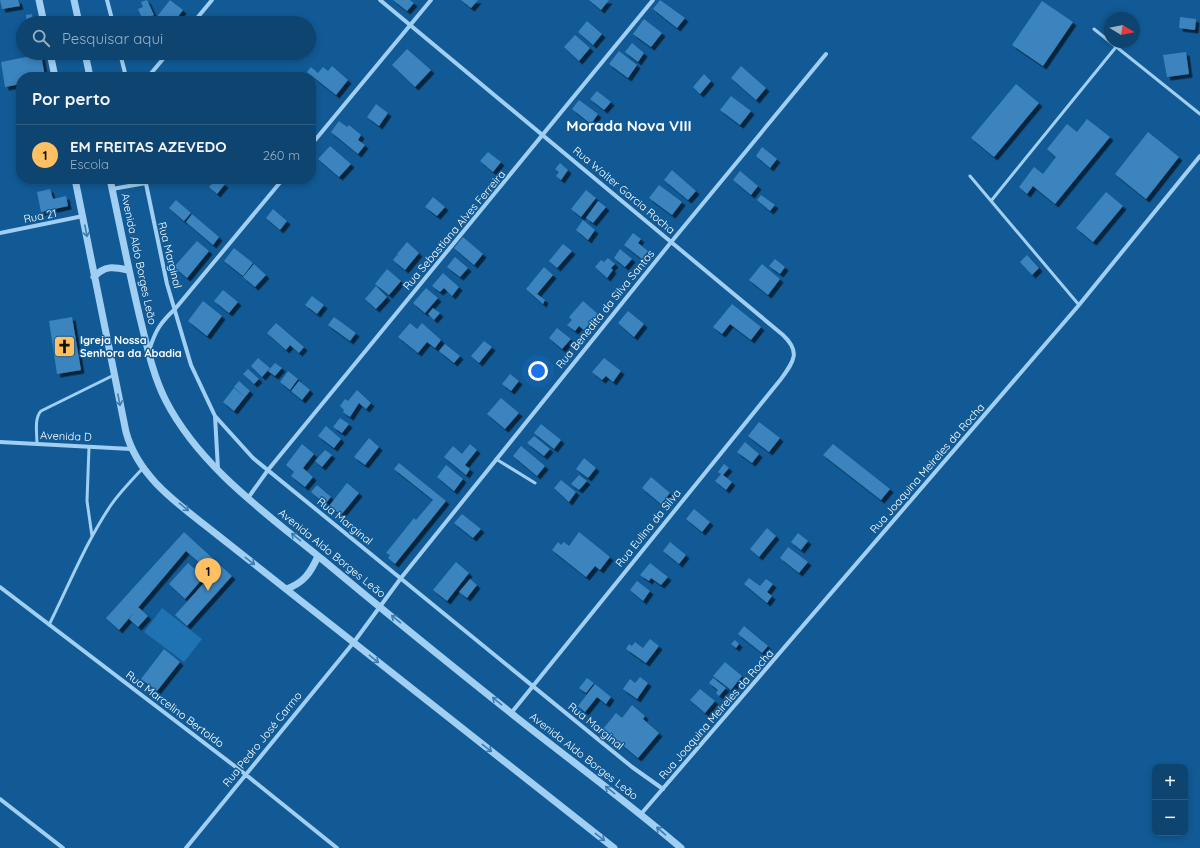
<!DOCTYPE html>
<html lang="pt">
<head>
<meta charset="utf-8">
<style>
  body { margin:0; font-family:Quicksand,sans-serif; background:#164b75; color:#f1f3f6 }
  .controls { position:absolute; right:12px; bottom:12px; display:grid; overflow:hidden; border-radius:8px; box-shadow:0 2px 6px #0003 }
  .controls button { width:36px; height:36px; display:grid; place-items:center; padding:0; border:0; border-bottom:1px solid #2d5c83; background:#0d4470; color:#f1f3f6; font:20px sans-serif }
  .compass { position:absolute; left:1104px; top:12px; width:36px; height:36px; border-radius:50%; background:#0d4470; box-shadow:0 2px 6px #0003; rotate:100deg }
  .you { position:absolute; left:538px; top:371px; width:14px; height:14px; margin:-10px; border:3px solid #fff; border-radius:50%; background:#1a73e8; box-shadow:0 0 0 6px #1a73e833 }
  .badge { display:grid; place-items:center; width:26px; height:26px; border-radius:50%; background:#ffc063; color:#111; font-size:13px; font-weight:700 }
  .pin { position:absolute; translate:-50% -33px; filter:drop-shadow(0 1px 2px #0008) }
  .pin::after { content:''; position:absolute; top:21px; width:14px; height:12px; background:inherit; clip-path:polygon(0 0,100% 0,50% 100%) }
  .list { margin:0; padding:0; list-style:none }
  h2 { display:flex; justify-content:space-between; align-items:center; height:52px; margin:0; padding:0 16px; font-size:17px }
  h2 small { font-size:13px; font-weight:400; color:#9ab0c3 }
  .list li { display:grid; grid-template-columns:26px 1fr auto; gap:12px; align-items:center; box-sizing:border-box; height:60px; padding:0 16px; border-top:1px solid #2d5c83 }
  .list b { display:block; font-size:15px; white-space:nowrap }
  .list p { margin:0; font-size:13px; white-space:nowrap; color:#9ab0c3 }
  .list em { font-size:13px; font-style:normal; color:#9ab0c3 }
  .icon { flex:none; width:22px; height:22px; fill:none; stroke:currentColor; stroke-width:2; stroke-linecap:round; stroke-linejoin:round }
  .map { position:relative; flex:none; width:1200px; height:848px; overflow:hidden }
  .search { position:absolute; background:#0d4470; box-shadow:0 2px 6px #0003; left:16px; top:16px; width:300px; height:44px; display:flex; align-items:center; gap:10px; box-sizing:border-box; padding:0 14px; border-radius:22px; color:#9ab0c3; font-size:15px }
  .panel { position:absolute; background:#0d4470; box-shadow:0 2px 6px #0003; left:16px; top:72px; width:300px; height:112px; border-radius:16px }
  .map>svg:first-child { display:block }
</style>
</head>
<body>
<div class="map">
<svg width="1200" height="848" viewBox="0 0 1200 848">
  <defs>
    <filter id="shadow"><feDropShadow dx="3.5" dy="3.5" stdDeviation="0" flood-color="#0009"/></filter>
  </defs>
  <rect width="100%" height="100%" fill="#115a95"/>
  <!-- green -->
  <path fill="#2073b3" d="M162 608 202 639 184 662 144 632Z"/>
  <!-- building -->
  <path fill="#3a84be" filter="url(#shadow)" d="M0 0H18L20 6 2 9Z
    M147 0 154 15 143 20 138 9 143 7 141 2Z
    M170 0 183 10 177 18 173 23H152Z
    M393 0H410L414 3 407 11Z
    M461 0H478L471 8Z
    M589 0H609L601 10Z
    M660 0 685 18 677 28 653 9Z
    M1042 1 1073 22 1043 66 1012 45Z
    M32 14 33 23H27L26 15Z
    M1180 17 1196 19 1195 30 1179 28Z
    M644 19 662 33 651 47 633 34Z
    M587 21 602 34 593 45 578 32Z
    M575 35 590 48 579 61 564 47Z
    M632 43 644 53 638 62 625 52Z
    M407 49 431 70 415 87 392 65Z
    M619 51 637 65 628 78 609 64Z
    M1186 52 1189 74 1167 77 1163 55Z
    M41 54 45 77H21V84L5 87 1 62Z
    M332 66 348 80 336 95 307 72 311 67 318 73 323 67 328 71Z
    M741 66 766 88 756 100 731 78Z
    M704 74 711 81 700 94 693 87Z
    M1016 84 1039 103 994 157 971 138Z
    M597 91 611 102 604 110 590 99Z
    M731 96 751 111 740 125 720 110Z
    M579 100 598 114 591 124 572 109Z
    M376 104 388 113 379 126 367 117Z
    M1087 119 1110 137 1055 204 1033 186 1027 194 1019 187 1034 167 1043 174 1056 157 1047 149 1067 124 1077 132Z
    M339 121 347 127 349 125 361 135 358 140 365 145 358 154 331 132Z
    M1148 132 1179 157 1146 199 1115 174Z
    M330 146 351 164 339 177 318 159Z
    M762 147 777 159 770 168 756 156Z
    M488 152 501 162 493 172 480 161Z
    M560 163 568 170 561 180 556 176 559 172 555 169Z
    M672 170 696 191 688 200 664 180Z
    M740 171 758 186 751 195 733 180Z
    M216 179 225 184 217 194 209 187Z
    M659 185 682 202 672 215 649 198Z
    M50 189 53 199 66 196 68 206 41 212 37 192Z
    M586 190 596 198 581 217 571 209Z
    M1106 192 1123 206 1093 242 1076 228Z
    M761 195 775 205 770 211 757 200Z
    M433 197 445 207 437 216 425 207Z
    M176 200 191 213 184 221 169 208Z
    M598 201 606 207 593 223 586 218Z
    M273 209 287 221 280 230 266 218Z
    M192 214 219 237 213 245 186 222Z
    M583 220 595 230 588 240 576 230Z
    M633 233 641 239 638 243 648 251 642 259 624 245Z
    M463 237 483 254 474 265 454 248Z
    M197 241 209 251 187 278 174 267Z
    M407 242 419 253 405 270 393 260 397 255 400 257 397 254Z
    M563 244 572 251 557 268 549 261Z
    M234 248 253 263 243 276 224 261Z
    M620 249 632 259 625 267 614 258Z
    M1027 255 1039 268 1032 275 1020 262Z
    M455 257 468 268 460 277 447 267Z
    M608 258 615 264 611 268 613 270 607 278 595 267 601 260 604 262Z
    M775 259 785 267 780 274 769 266Z
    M254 264 266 275 255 287 243 277Z
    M762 264 780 279 768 295 749 280Z
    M544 267 553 275 537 294 545 300 543 304 526 289Z
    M387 269 401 281 389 295 375 284Z
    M443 273 459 287 452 296 444 288 440 292 432 286Z
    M376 286 387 297 376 309 365 299Z
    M426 288 438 298 425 313 413 303Z
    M223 290 238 302 229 313 214 301Z
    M312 296 324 305 317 314 305 305Z
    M203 301 222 316 207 336 188 321Z
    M583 301 598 314 584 330 579 326 575 331 567 325 572 320 569 317Z
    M732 304 761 327 751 340 730 324 722 334 713 327Z
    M433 308 440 313 434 320 428 314Z
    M628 311 644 324 634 337 618 323Z
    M72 317 81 370 57 374 49 321Z
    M334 317 356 333 350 341 328 325Z
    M276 323 304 347 299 353 290 345 286 350 267 333Z
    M410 323 417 329 422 323 441 340 435 348 427 342 418 353 398 337Z
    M557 328 571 339 562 349 549 338Z
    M484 341 492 347 479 363 471 356Z
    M445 344 460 356 454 363 439 351Z
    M258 358 270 368 262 377 251 366Z
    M604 358 621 371 613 382 606 376 602 380 592 372Z
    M275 363 282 368 275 376 268 371Z
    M248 369 259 379 254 384 243 374Z
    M288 371 298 379 290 390 280 382Z
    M510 374 519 381 511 391 502 384Z
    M239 381 250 391 245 397 234 387Z
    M299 381 310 390 302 400 291 391Z
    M234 388 245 397 234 411 223 402Z
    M357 390 371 403 366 409 359 403 350 417 343 412 344 410 340 406 345 399 348 401Z
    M501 398 519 413 505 429 487 414Z
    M340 418 349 424 342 433 333 427Z
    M759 422 780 438 769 452 748 436Z
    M541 424 561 440 554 449 534 433Z
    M326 426 341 439 334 448 318 436Z
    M534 436 550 449 544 456 527 443Z
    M369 438 379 447 365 465 354 457Z
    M745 442 759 454 752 463 737 452Z
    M302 444 314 454 303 468 313 477 305 487 291 476 294 472 286 465Z
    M470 444 477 450 465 465 470 469 466 475 444 457 453 446 462 454Z
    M833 444 890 489 881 500 823 455Z
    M521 446 545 466 537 476 513 456Z
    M325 450 332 455 322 467 315 461Z
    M584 458 596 468 588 478 576 469Z
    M399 463 446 501 395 564 388 558 390 555 386 553 414 518 416 520 433 500 394 469Z
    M724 464 729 468 723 475 732 482 726 490 715 481 721 474 718 472Z
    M446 465 463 479 454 491 437 477Z
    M579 475 587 481 579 490 571 484Z
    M651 477 670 493 661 504 642 488Z
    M561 480 576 492 569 502 554 488Z
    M347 483 359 493 341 515 329 506Z
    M317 485 331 497 325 504 311 492Z
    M694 509 710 522 702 532 686 519Z
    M462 514 481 529 473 538 454 523Z
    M767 528 776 536 759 557 750 549Z
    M184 532 232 576 187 626 175 615 212 574 186 551 119 630 106 618Z
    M579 532 610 557 600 570 595 566 586 577 552 550 558 542 561 545 564 542 569 546Z
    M798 533 808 541 801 550 791 542Z
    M670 542 686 555 679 564 663 551Z
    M788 547 808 562 799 573 780 558Z
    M456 562 469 573 447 601 433 590Z
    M188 563 204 577 185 599 169 584Z
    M650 563 668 577 661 585 651 578 649 581 640 575Z
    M749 578 760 586 766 579 773 584 767 592 772 596 767 603 744 584Z
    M470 579 477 585 467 598 459 592Z
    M637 581 650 591 643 601 630 590Z
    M138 607 148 616 138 627 129 619Z
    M744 626 768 646 762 653 738 634Z
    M650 639 659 646 646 663 626 649 629 644 632 646 635 642 643 648Z
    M735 640 739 644 736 648 731 644Z
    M164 649 180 662 157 691 141 679Z
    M725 662 742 676 731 690 713 676Z
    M640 677 648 683 637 699 623 689 630 679 635 683Z
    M587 678 594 683 586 693 579 688Z
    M713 678 726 688 719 696 716 693 718 690 709 683Z
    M595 684 611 697 606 704 597 697 585 712 578 706Z
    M700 689 715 701 705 713 690 700Z
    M632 705 645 716 643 719 659 733 638 758 603 729 616 713 622 718Z"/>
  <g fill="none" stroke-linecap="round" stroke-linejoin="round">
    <!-- service -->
    <path stroke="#a0cff3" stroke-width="3" d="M1094 29 1200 114
      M970 176 1079 305
      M991 201 1116 47
      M37 444C37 434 34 418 41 411L114 375
      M89 447 87 501 92 536
      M496 459 535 483
      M49 625C69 585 86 542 111 505 120 492 132 480 143 468"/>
    <!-- minor -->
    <path stroke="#a0cff3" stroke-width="4" d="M107 0 113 23
      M380 0 783 335C801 352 794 361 781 379L512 712
      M193 23 212 0
      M120 53 126 77
      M148 77 168 53
      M311 145 431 0
      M145 179 167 284 191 365 215 416 253 458 632 767 663 789
      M112 189 146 183
      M0 233 83 216
      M149 351C155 331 160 323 175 309L283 179
      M215 416 218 469
      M0 442 131 449
      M248 498 268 470 653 0
      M0 587 245 774 337 848
      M0 799 63 848
      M641 814 1079 305 1200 156
      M186 848 354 642 401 578 672 241 826 54"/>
    <!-- tertiary -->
    <path stroke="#a0cff3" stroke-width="7" d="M39 0 44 23
      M74 0 79 23
      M50 53 55 77
      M85 53 90 77
      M75 179 126 432C139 480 183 507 220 537L614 848
      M110 179C120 226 129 272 140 318 147 346 153 376 166 401 200 467 267 514 323 560 390 616 458 671 526 725 578 766 631 805 681 848
      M94 277C105 265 114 267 128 270
      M286 589C304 583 311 572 318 556"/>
  </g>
  <!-- one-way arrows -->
  <defs><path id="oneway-shaft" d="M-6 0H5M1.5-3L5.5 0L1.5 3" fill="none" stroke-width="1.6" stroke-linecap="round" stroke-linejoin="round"/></defs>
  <g stroke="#3c7db1">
    <use href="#oneway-shaft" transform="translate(86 231) rotate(79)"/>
    <use href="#oneway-shaft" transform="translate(119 400) rotate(79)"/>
    <use href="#oneway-shaft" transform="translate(184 507) rotate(39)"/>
    <use href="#oneway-shaft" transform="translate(296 537) rotate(-140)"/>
    <use href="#oneway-shaft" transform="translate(250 561) rotate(38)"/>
    <use href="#oneway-shaft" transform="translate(396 619) rotate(-141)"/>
    <use href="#oneway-shaft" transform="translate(374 659) rotate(39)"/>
    <use href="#oneway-shaft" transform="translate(497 701) rotate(-141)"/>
    <use href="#oneway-shaft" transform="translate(487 748) rotate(38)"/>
    <use href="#oneway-shaft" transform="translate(610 790) rotate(-142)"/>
    <use href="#oneway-shaft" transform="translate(661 831) rotate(-139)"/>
    <use href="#oneway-shaft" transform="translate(600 837) rotate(38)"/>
  </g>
  <!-- icons -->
  <defs>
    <symbol id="church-square" viewBox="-11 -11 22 22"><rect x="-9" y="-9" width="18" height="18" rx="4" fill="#ffc063" stroke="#115a95"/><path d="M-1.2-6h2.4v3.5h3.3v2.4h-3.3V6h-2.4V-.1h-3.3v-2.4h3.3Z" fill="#111"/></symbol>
  </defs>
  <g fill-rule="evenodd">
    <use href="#church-square" x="52" y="334" width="25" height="25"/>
  </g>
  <g text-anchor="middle" stroke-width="3" stroke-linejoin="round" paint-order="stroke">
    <!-- street labels -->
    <g font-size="11" fill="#fff" stroke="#115a95">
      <text transform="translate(624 190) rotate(40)" y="4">Rua Walter Garcia Rocha</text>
      <text transform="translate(40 216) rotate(-11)" y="4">Rua 21</text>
      <text transform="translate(454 230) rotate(-50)" y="4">Rua Sebastiana Alves Ferreira</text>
      <text transform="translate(170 255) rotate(76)" y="4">Rua Marginal</text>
      <text transform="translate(139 259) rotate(78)" y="4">Avenida Aldo Borges Leão</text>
      <text transform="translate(605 309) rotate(-51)" y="4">Rua Benedita da Silva Santos</text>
      <text transform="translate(66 436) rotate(2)" y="4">Avenida D</text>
      <text transform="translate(927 468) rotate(-49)" y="4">Rua Joaquina Meireles da Rocha</text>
      <text transform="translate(345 521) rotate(39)" y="4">Rua Marginal</text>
      <text transform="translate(648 528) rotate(-51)" y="4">Rua Eulina da Silva</text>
      <text transform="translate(332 553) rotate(39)" y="4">Avenida Aldo Borges Leão</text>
      <text transform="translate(175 709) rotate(37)" y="4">Rua Marcelino Bertoldo</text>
      <text transform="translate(716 714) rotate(-49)" y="4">Rua Joaquina Meireles da Rocha</text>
      <text transform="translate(596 726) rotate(39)" y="4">Rua Marginal</text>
      <text transform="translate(262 739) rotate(-51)" y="4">Rua Pedro José Carmo</text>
      <text transform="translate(584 756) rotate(38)" y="4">Avenida Aldo Borges Leão</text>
    </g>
    <!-- poi labels -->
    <g font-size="11" font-weight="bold" fill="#fff" stroke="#115a95" text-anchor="start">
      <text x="80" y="344">Igreja Nossa<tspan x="80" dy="13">Senhora da Abadia</tspan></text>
    </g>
    <!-- district labels -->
    <g font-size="15" font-weight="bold" fill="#fff" stroke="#115a95">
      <text x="629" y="131">Morada Nova VIII</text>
    </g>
  </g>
</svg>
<div class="controls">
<button>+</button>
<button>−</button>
</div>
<svg class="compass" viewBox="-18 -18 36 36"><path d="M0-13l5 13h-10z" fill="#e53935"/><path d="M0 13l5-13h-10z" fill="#9ab0c3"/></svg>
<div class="you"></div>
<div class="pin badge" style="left:208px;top:591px">1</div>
<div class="search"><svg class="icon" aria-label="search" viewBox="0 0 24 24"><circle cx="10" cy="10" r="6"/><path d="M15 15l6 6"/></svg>Pesquisar aqui</div>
<section class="panel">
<h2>Por perto<small></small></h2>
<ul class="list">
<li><span class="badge">1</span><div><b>EM FREITAS AZEVEDO</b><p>Escola</p></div><em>260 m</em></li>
</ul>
</section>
</div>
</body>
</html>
